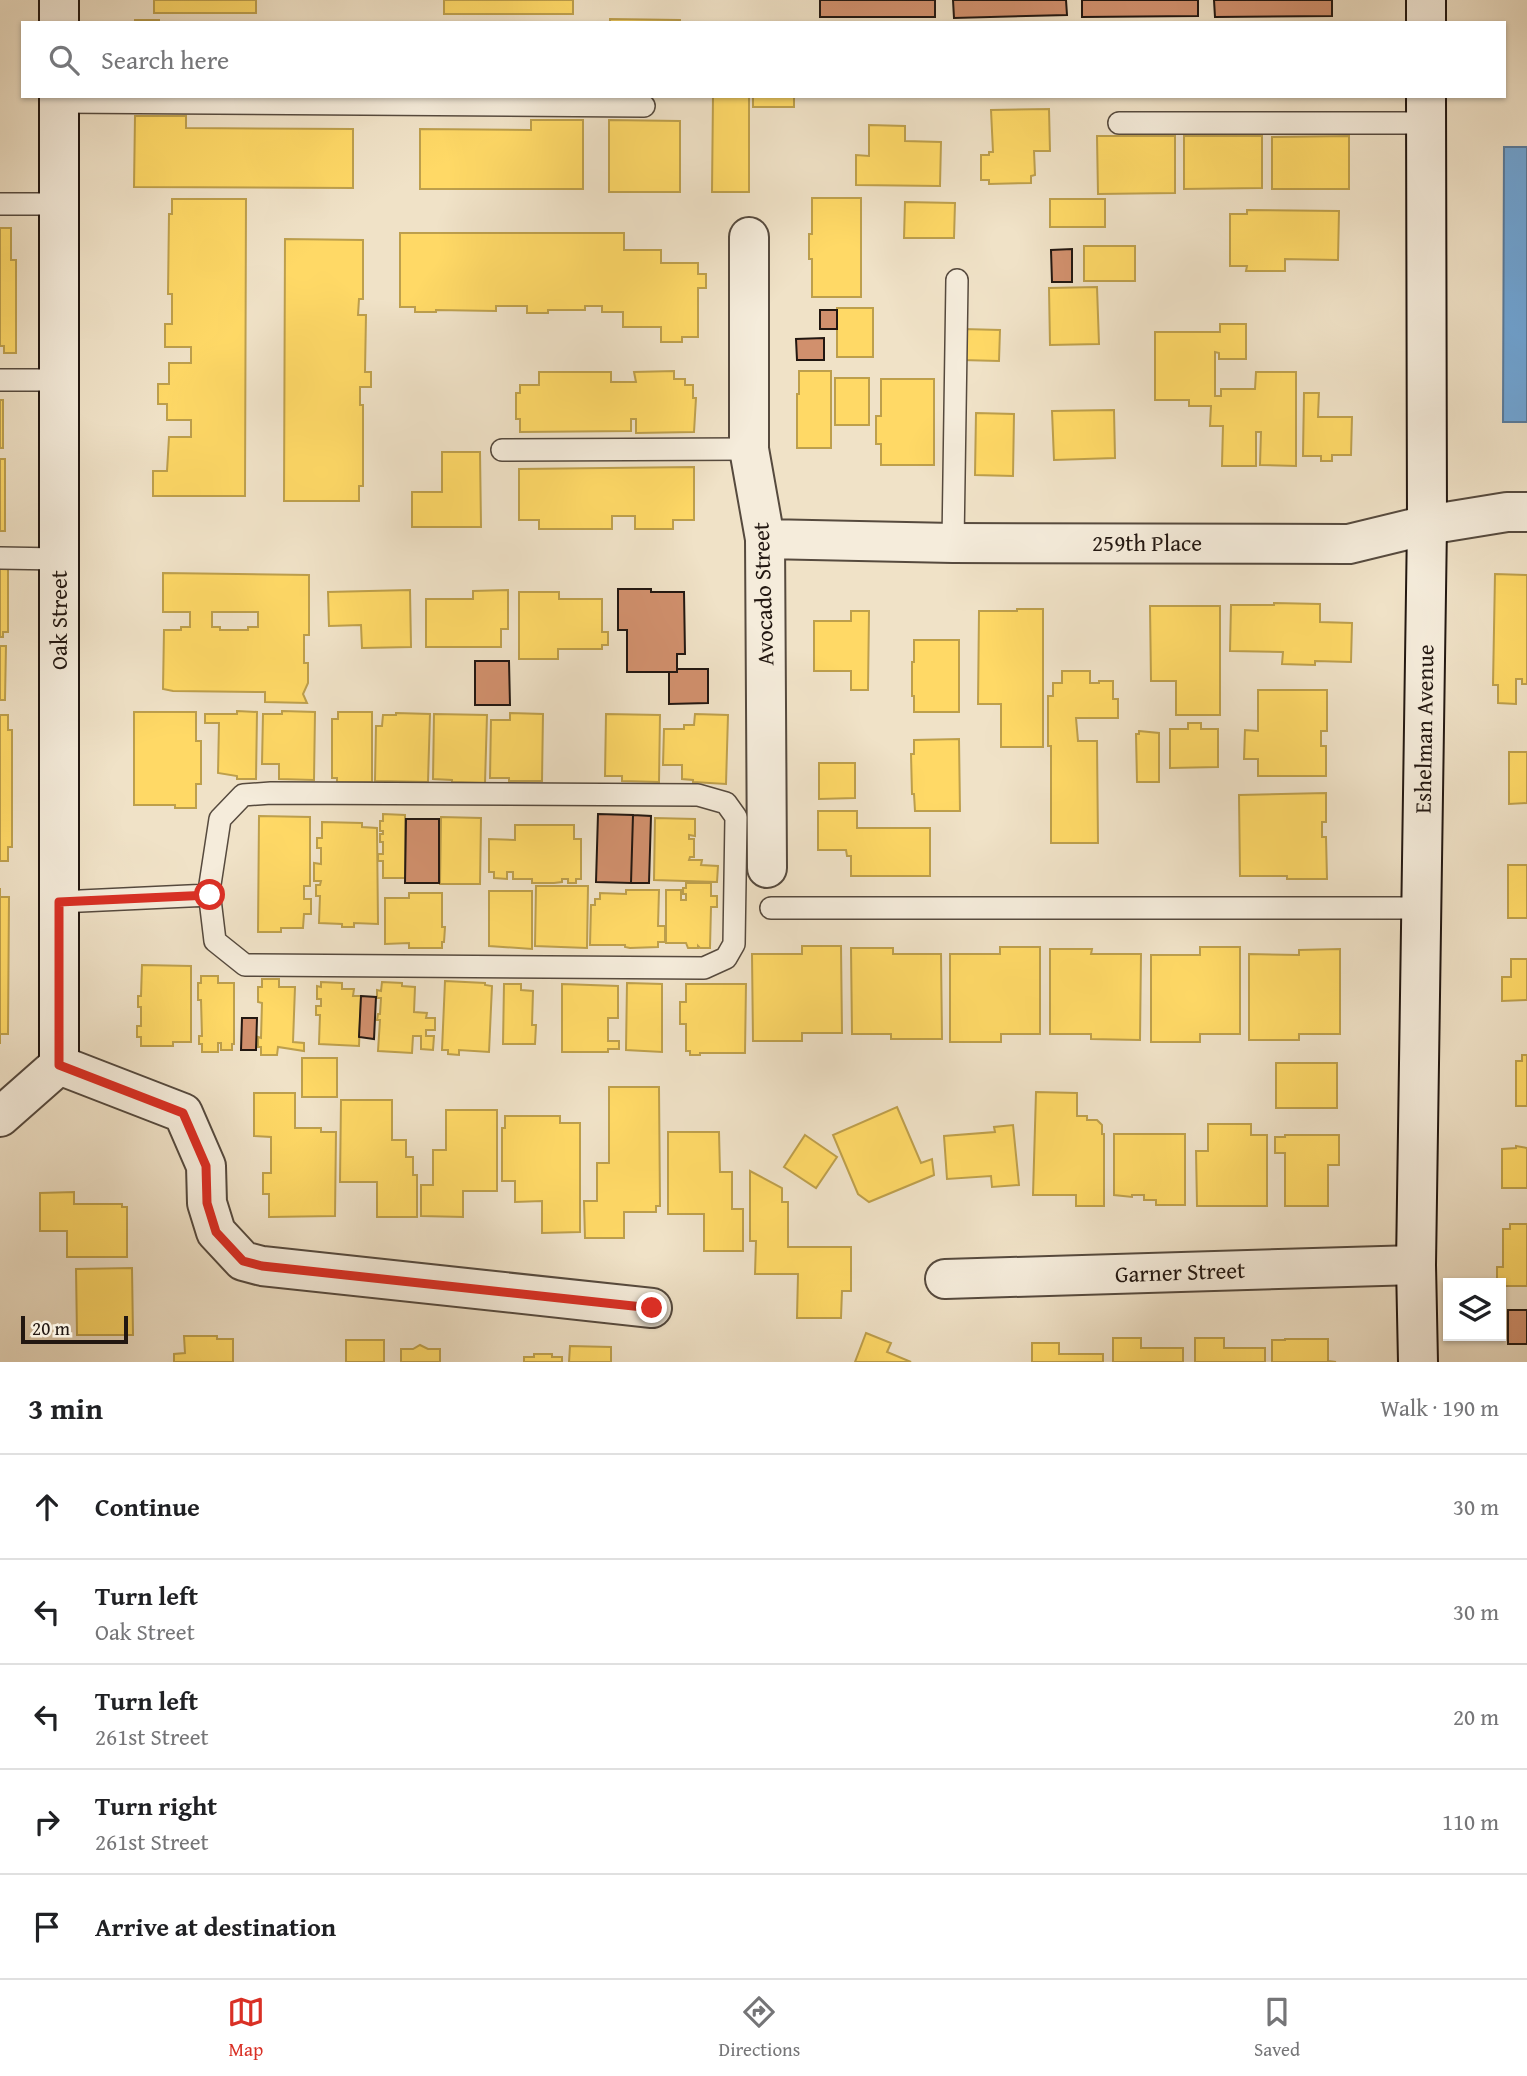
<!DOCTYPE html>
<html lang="en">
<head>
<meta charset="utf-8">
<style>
  body { margin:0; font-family:"Gentium Book Plus",serif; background:#f2f2f2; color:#202124 }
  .controls { position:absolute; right:21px; bottom:21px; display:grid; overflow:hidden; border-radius:0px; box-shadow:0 2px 5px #0004 }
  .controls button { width:63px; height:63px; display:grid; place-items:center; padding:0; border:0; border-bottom:2px solid #e0e0e0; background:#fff; color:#202124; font:35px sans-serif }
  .scale { position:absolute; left:21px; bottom:18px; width:107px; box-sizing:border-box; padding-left:7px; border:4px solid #221711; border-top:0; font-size:19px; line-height:24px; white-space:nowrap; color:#221711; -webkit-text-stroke:5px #f5ecdb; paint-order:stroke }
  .stop { position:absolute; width:21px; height:21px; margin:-16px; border:5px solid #d93025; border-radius:50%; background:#fff }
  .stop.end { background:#d93025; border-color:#fff; box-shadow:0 2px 7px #0008 }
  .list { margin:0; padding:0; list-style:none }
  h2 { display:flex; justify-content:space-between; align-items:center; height:91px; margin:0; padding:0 28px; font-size:30px }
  h2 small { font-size:23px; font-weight:400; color:#757577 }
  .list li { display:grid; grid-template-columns:46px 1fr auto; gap:21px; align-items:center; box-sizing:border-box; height:105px; padding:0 28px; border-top:2px solid #e0e0e0 }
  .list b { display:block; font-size:26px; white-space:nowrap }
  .list p { margin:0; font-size:23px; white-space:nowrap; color:#757577 }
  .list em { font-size:23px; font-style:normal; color:#757577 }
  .icon { flex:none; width:38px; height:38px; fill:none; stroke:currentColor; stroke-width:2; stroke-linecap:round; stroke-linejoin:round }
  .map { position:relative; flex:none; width:1527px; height:1362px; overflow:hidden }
  .search { position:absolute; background:#fff; box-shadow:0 2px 5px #0004; left:21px; right:21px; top:21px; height:77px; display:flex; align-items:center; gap:18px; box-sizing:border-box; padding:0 24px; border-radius:0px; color:#757577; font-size:26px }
  .sheet { height:616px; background:#fff }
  nav { display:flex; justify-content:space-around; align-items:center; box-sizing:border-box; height:98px; border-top:2px solid #e0e0e0; background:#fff; font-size:19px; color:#757577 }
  nav a { display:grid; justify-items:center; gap:4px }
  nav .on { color:#d93025 }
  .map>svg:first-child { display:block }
</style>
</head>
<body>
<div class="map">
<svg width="1527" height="1362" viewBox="0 0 1527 1362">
  <rect width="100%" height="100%" fill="#f0e2c7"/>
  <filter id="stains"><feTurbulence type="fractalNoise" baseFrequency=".00286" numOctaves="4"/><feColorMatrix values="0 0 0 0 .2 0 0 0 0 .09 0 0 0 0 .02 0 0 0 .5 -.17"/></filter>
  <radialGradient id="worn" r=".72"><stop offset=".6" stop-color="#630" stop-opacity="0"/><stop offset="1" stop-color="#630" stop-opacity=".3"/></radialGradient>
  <!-- homes -->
  <path fill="#ffd966" stroke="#bd9f4c" stroke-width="2" fill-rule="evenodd" d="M154 0H256V13H154Z
    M444 0H573V14H444Z
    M610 19 680 20V23H610Z
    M135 20H159V22L353 23H135Z
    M713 96H749V192H712Z
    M753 96H794V107H753Z
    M1049 109 1050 151H1034L1035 175 1031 176V183L989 184V180H981V155H989V152H993L991 110Z
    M135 116H186V128L353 129V188L134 187Z
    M531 120H583V189H420V129L531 130Z
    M609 120 680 121V192H609Z
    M869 125 905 126V141L941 142 940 186 856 185V155L869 156Z
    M1097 136H1175V193L1098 194Z
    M1184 136H1262V188L1184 189Z
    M1349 136V189H1272V137Z
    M812 198H861V297H812V259H809V234H812Z
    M172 199H246L245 496H153V471H167L169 437H191V420H167V404H158V384H169V363H191V347H165V324H172V294H168L169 214H172Z
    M1050 199H1105V227H1050Z
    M905 202 955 203 954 238H904Z
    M1247 210 1339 211 1338 260 1285 259V271H1246L1247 266H1230V214H1247Z
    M0 228H11V260H16V353H4V346H0Z
    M400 233H624V250H661V263H698V274H706V288H698V337H682V342H661V327H623V312H602V306H585V310H548V313H527V306H496V311L436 310V312H415V307H400Z
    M285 239 363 240V299H359L358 315H366L365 372H371V387H360V405H363V486H359V501H284Z
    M1084 246H1135V281H1084Z
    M1097 287 1099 344 1050 345 1049 288Z
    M837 308H873V357H837Z
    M1220 324H1246V359H1219V353L1215 352V396H1221V389H1255L1256 372H1296V466L1260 465 1261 432H1256V466H1222L1223 426H1210L1211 406H1189V400H1155V332H1220Z
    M963 329 1000 330 999 361 962 360Z
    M674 371V379H685V385H693V398H696L694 432 636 433V419H631V431L520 432V419H516V393H520V385H539V372H611V382H636L634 372Z
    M799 371H831V448H797V394H799Z
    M835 378H869V425H835Z
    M881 379H934V465H881V444H876V416H881Z
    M1304 393H1319L1318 417H1352L1351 455H1332V461H1321V456H1303Z
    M0 400H3V448H0Z
    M1114 410 1115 458 1054 460 1052 411Z
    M976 413 1014 414 1013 476 975 475Z
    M442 452H480L481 527H412V492H442Z
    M0 459H5V531H0Z
    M694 467V520H673V529H635V516H612V529H539V520H519V469Z
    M0 567H8V632H3V637H0Z
    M163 573 309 575V635H304V663H308V683L303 694 307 703 265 702V692L173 691 163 689 164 630H181V627H190V612H163ZM212 612H258V627H248V630H220V627H212Z
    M1495 574 1527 575V684H1522V679H1516V704L1498 703V685H1493Z
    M410 590 411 647 362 648 361 625 329 626 328 592Z
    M508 590V629H501V647H426V599H473V591Z
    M519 592H559V599H602V632H608V645H602V649H558V659H519Z
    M1274 603 1320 604V622L1352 623 1351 662 1315 661V665L1282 664 1283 652 1230 651 1231 605H1274Z
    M1150 606H1220V715H1176V681H1151Z
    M1017 609H1043V747H1001V704H978L979 611H1017Z
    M851 611H869L868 690H851V671H814V621H851Z
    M914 640H959V712H914V696H912V662H914Z
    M0 646H6L5 700H0Z
    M1062 671H1090V683H1099V681H1113V699H1118V718H1076L1078 741H1097L1098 843H1051V746H1048V696H1053V683H1062Z
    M1258 690H1327V731H1321V746H1326V776H1258V759H1244L1245 730 1258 731Z
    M237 711 257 712 256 779H237V776L218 773 219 723H205V714H237Z
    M282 711 315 712 314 780 279 779V764H262L263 714H282Z
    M134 712H196V741H201V784H196V808H175V805H134Z
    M338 712H372V782H337V778H332V719H338Z
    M396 713 430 714 428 782 375 781 376 726H382L383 715H396Z
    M510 713 543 714 542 781H509V778H490L491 720H510Z
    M434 714 487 715 485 783 452 782V780L433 779Z
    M606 714 660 715 659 782 622 781V776H605Z
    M695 714 728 715 726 784 693 782V780L682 779V765H663L664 729H684V725H694Z
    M0 715H8V730H12V847H8V861H0Z
    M1188 723H1201V729H1218V767L1170 768V729H1188Z
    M1139 731 1159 733V782H1137L1136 734H1139Z
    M959 739 960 811H915L914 794H912L911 754H914V740Z
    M1509 752H1527V803L1509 804Z
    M819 763H855V798L819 799Z
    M1326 793V822H1322V837H1326L1327 879H1287V876H1240L1239 795Z
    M818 811H857V828H930V876H851V856H847L846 850H818Z
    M383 814 405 815V878H383V861H378V854H383V842H380V834H383V831H380V821H383Z
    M259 816 310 817V886H304V899H311V914H304L303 928H281V932H258Z
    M441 817 481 818 480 884H440Z
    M655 818 695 819V836L689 835V839H694V857H690L689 860H702L701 865 718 866 717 882 654 880Z
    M322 822 362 823V827L377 828 378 924 354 923V927H342V924L319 923 320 896H316V885H320L321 881H314V863L321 864V848H317V838H322Z
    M515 825H574V839H581V879H576V883H568V879H562V882L554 883H532V879H513V872H507V879L494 878V872H489V839L515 840Z
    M1508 865H1527V918H1508Z
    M686 883H711V896H717V907H711L710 948H700L698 946V948H688L686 943H666V890H681V900H686V894H683V888H686Z
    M536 886H588L587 948 535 946Z
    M0 888V897H9L8 1034H0V1044Z
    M626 890H659L658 926H665V942H658V947L630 948 625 947V945H590L591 905H595V899H600V893L626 894Z
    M489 891H532V949L489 946Z
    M409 893H442V927H445L444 942H442V948H409V943L385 944V898H409Z
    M802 946H841L842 1033H802V1041H753L752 954H802Z
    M1000 947H1040V1034H1001V1042H950V954H1000Z
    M1200 947H1240V1034H1200V1042H1151V955H1200Z
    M851 948H893V954H941L942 1039H891V1034H852Z
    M1050 949H1092L1091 954H1141L1140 1040 1091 1039V1034H1050Z
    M1340 949V1034H1299V1040H1249V954L1299 955V950Z
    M1511 959H1527V1000L1502 1001V977H1511Z
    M142 965 191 966V1042H173V1046H141V1037H137V1026H141V1007H138V996H141Z
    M201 976H218V983H234V1044H232V1050H221V1043H218V1052H202V1044H199V1036H202L201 1000H198V983H201Z
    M262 979H279V987H295L293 1042 304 1043V1051L278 1047 277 1055H261V1047H258V1037L261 1038 262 1003 258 1002V987H262Z
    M445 981 485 983V985L492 986 489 1052 459 1050V1055L448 1054V1050H442Z
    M321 982 342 983V989H354L353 996H361L359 1046 319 1044 320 1015H316V1006H321V999H317V986L321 987Z
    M382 982 402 983V986L415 987 414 1012 427 1013 426 1018H435V1030H426V1036H434L433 1050 421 1049V1036H413L412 1053 378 1051 380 1020H377L378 1014H380L381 998H377V990L381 991Z
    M627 983 662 984V1052L626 1050Z
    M504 984H521V990L533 991 532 1025H536L535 1044H503Z
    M562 984 618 986V1018H608V1041H619V1049H608V1052H562Z
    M686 984H746L745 1053H700V1055H690V1051H686V1024H680V1002H686Z
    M1522 1055H1527V1106H1516V1061H1522Z
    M302 1058H337V1097H302Z
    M1276 1063H1337V1108H1276Z
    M609 1087H659L660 1206H656V1212H624V1238H585L584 1201H597V1163H609Z
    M1036 1092 1077 1093V1116H1087V1120H1097L1102 1125V1134H1104V1206H1076V1195H1033Z
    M254 1093H295V1128H321V1132H336L335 1216 269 1217V1194H263V1173H271V1137L254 1136Z
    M341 1100H392V1140H406V1157H413V1175H417V1217H377V1182H340Z
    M897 1107 921 1163 932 1159 934 1175 869 1202 858 1194 833 1135Z
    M446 1110H497V1191H463V1217L421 1216V1185H433V1150H446Z
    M505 1116H560V1123H580V1232L542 1233V1201L515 1202V1181H502V1128H505Z
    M1208 1124H1251V1135H1267V1206H1197L1196 1151H1208Z
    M1013 1125 1019 1185 992 1187 991 1176 947 1179 944 1136 995 1132 994 1127Z
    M668 1132H719L720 1172H732V1209H743V1251H704V1214H668Z
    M1114 1134H1185V1205H1156V1200H1144V1195H1132V1197L1114 1195Z
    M805 1135 837 1157 816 1188 784 1167Z
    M1285 1135H1339V1165H1328V1206H1285V1153H1275V1137H1285Z
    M1516 1146 1527 1148V1188H1502V1149L1516 1148Z
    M750 1171 782 1188V1202H788V1247H851V1291H842L841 1318H797L798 1274H755L756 1241H750Z
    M74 1192V1204H122V1207H127V1257H67V1231H40V1193Z
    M1510 1224H1527V1286H1502V1283H1497V1267H1503V1229H1510Z
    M132 1268 133 1335H77L76 1269Z
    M866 1333 891 1343 887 1352 911 1362H855Z
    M184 1336H217V1339H233V1362H174V1354L185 1353Z
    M1113 1338H1141V1348H1183V1362H1113Z
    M1195 1338H1224V1348H1265V1362H1195Z
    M1285 1339H1328V1361L1336 1362H1272V1340H1285Z
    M346 1340H384V1362H346Z
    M1032 1343H1059V1354H1103V1362H1032Z
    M420 1345 428 1349H440V1362H401V1349H413Z
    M570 1346 611 1347V1362H569Z
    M534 1354H552V1357H562V1362H524V1357H534Z"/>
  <!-- schools -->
  <path fill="#6fa8dc" stroke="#587c9f" stroke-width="2" d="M1504 147H1527V422H1503Z"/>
  <!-- building -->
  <path fill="#d1906d" stroke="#221711" stroke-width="2" d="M820 0H935V17H820Z
    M953 0H1066L1067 15 954 18Z
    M1082 0H1198V16L1082 17Z
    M1214 0H1332V16L1215 17Z
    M1072 249V282H1052L1051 250Z
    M820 310H837V329H820Z
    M824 338V360H797L796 339Z
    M618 589H651V592H684L685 654H677V672H627V630H618Z
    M475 661H509L510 705H475Z
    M677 669H708V703L669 704V672H677Z
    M598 814 633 815 631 883 596 882Z
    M633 815 651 816 649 883H631Z
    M406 819H439V883H405Z
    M361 996 376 997 374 1039 359 1037Z
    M242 1018H257L256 1050H241Z
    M1508 1310H1527V1344H1508Z"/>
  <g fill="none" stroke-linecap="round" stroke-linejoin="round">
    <defs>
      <path id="lane" d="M59 102 644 106
        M1119 123H1426
        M0 204H59
        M0 380H59
        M502 450 749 449
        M953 543 957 280
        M0 558 59 559
        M271 793 698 795 726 803 736 817 734 944 726 958 704 968 245 965 215 941 209 891 220 819 243 795Z
        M59 902 210 895
        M771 908H1421"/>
      <path id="street" d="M749 237V449L765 539 767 868
        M765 539 953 543 1349 544 1427 525 1507 512H1527
        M0 1117 59 1065 183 1113 206 1166 207 1203 216 1232 243 1261 262 1266 652 1308
        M945 1279 1416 1265"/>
      <path id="secondary" d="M59 0V23
        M1426 0V23
        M59 96V1065
        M1418 1362 1416 1265 1427 525 1426 96"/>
    </defs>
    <!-- lane casing -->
    <use href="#lane" stroke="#564a3e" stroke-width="24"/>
    <!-- street casing -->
    <use href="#street" stroke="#564a3e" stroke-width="42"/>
    <!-- secondary casing -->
    <use href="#secondary" stroke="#221711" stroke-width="42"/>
    <!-- lane -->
    <use href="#lane" stroke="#f5ecdb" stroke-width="21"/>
    <!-- street -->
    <use href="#street" stroke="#f5ecdb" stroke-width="38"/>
    <!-- secondary -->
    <use href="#secondary" stroke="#f5ecdb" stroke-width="38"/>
  </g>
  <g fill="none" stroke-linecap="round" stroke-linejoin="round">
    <!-- route -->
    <path stroke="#d93025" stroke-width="9" d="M210 895 59 902V1065L183 1113 206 1166 207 1203 216 1232 243 1261 262 1266 652 1308"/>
  </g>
  <g text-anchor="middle" stroke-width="7" stroke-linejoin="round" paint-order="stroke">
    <!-- street labels -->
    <g font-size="23" fill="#221711" stroke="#f5ecdb">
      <text x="1147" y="551">259th Place</text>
      <text transform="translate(763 594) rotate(-92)" y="8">Avocado Street</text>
      <text transform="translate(59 620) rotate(-90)" y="8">Oak Street</text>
      <text transform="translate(1424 729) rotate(-89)" y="8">Eshelman Avenue</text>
      <text transform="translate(1180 1272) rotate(-2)" y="8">Garner Street</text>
    </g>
  </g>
  <rect width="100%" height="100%" filter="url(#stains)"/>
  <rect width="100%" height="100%" fill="url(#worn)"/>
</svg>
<div class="controls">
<button><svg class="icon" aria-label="layers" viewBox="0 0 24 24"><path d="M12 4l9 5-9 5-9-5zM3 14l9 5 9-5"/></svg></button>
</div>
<div class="scale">20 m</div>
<div class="stop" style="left:210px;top:895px"></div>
<div class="stop end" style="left:652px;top:1308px"></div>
<div class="search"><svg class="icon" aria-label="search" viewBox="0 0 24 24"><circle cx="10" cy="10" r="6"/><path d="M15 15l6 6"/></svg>Search here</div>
</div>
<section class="sheet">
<h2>3 min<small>Walk · 190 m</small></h2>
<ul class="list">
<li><svg class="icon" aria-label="ahead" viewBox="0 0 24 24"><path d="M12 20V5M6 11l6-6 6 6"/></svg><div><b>Continue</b></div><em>30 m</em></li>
<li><svg class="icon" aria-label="left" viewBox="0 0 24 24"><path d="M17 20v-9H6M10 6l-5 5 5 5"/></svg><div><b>Turn left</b><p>Oak Street</p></div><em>30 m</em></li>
<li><svg class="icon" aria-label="left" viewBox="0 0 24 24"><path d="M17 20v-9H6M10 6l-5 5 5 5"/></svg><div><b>Turn left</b><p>261st Street</p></div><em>20 m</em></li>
<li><svg class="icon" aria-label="right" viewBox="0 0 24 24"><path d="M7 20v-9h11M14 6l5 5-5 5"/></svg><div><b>Turn right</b><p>261st Street</p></div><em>110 m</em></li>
<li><svg class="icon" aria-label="arrive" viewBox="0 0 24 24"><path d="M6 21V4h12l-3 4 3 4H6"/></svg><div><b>Arrive at destination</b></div></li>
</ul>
</section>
<nav>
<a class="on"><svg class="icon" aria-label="map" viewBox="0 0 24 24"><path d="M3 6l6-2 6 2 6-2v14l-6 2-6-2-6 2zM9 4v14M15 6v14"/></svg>Map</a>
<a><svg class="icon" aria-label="directions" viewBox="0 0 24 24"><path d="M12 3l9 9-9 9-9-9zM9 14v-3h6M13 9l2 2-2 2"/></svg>Directions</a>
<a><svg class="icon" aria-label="saved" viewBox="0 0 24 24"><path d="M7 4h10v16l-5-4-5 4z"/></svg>Saved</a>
</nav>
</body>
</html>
